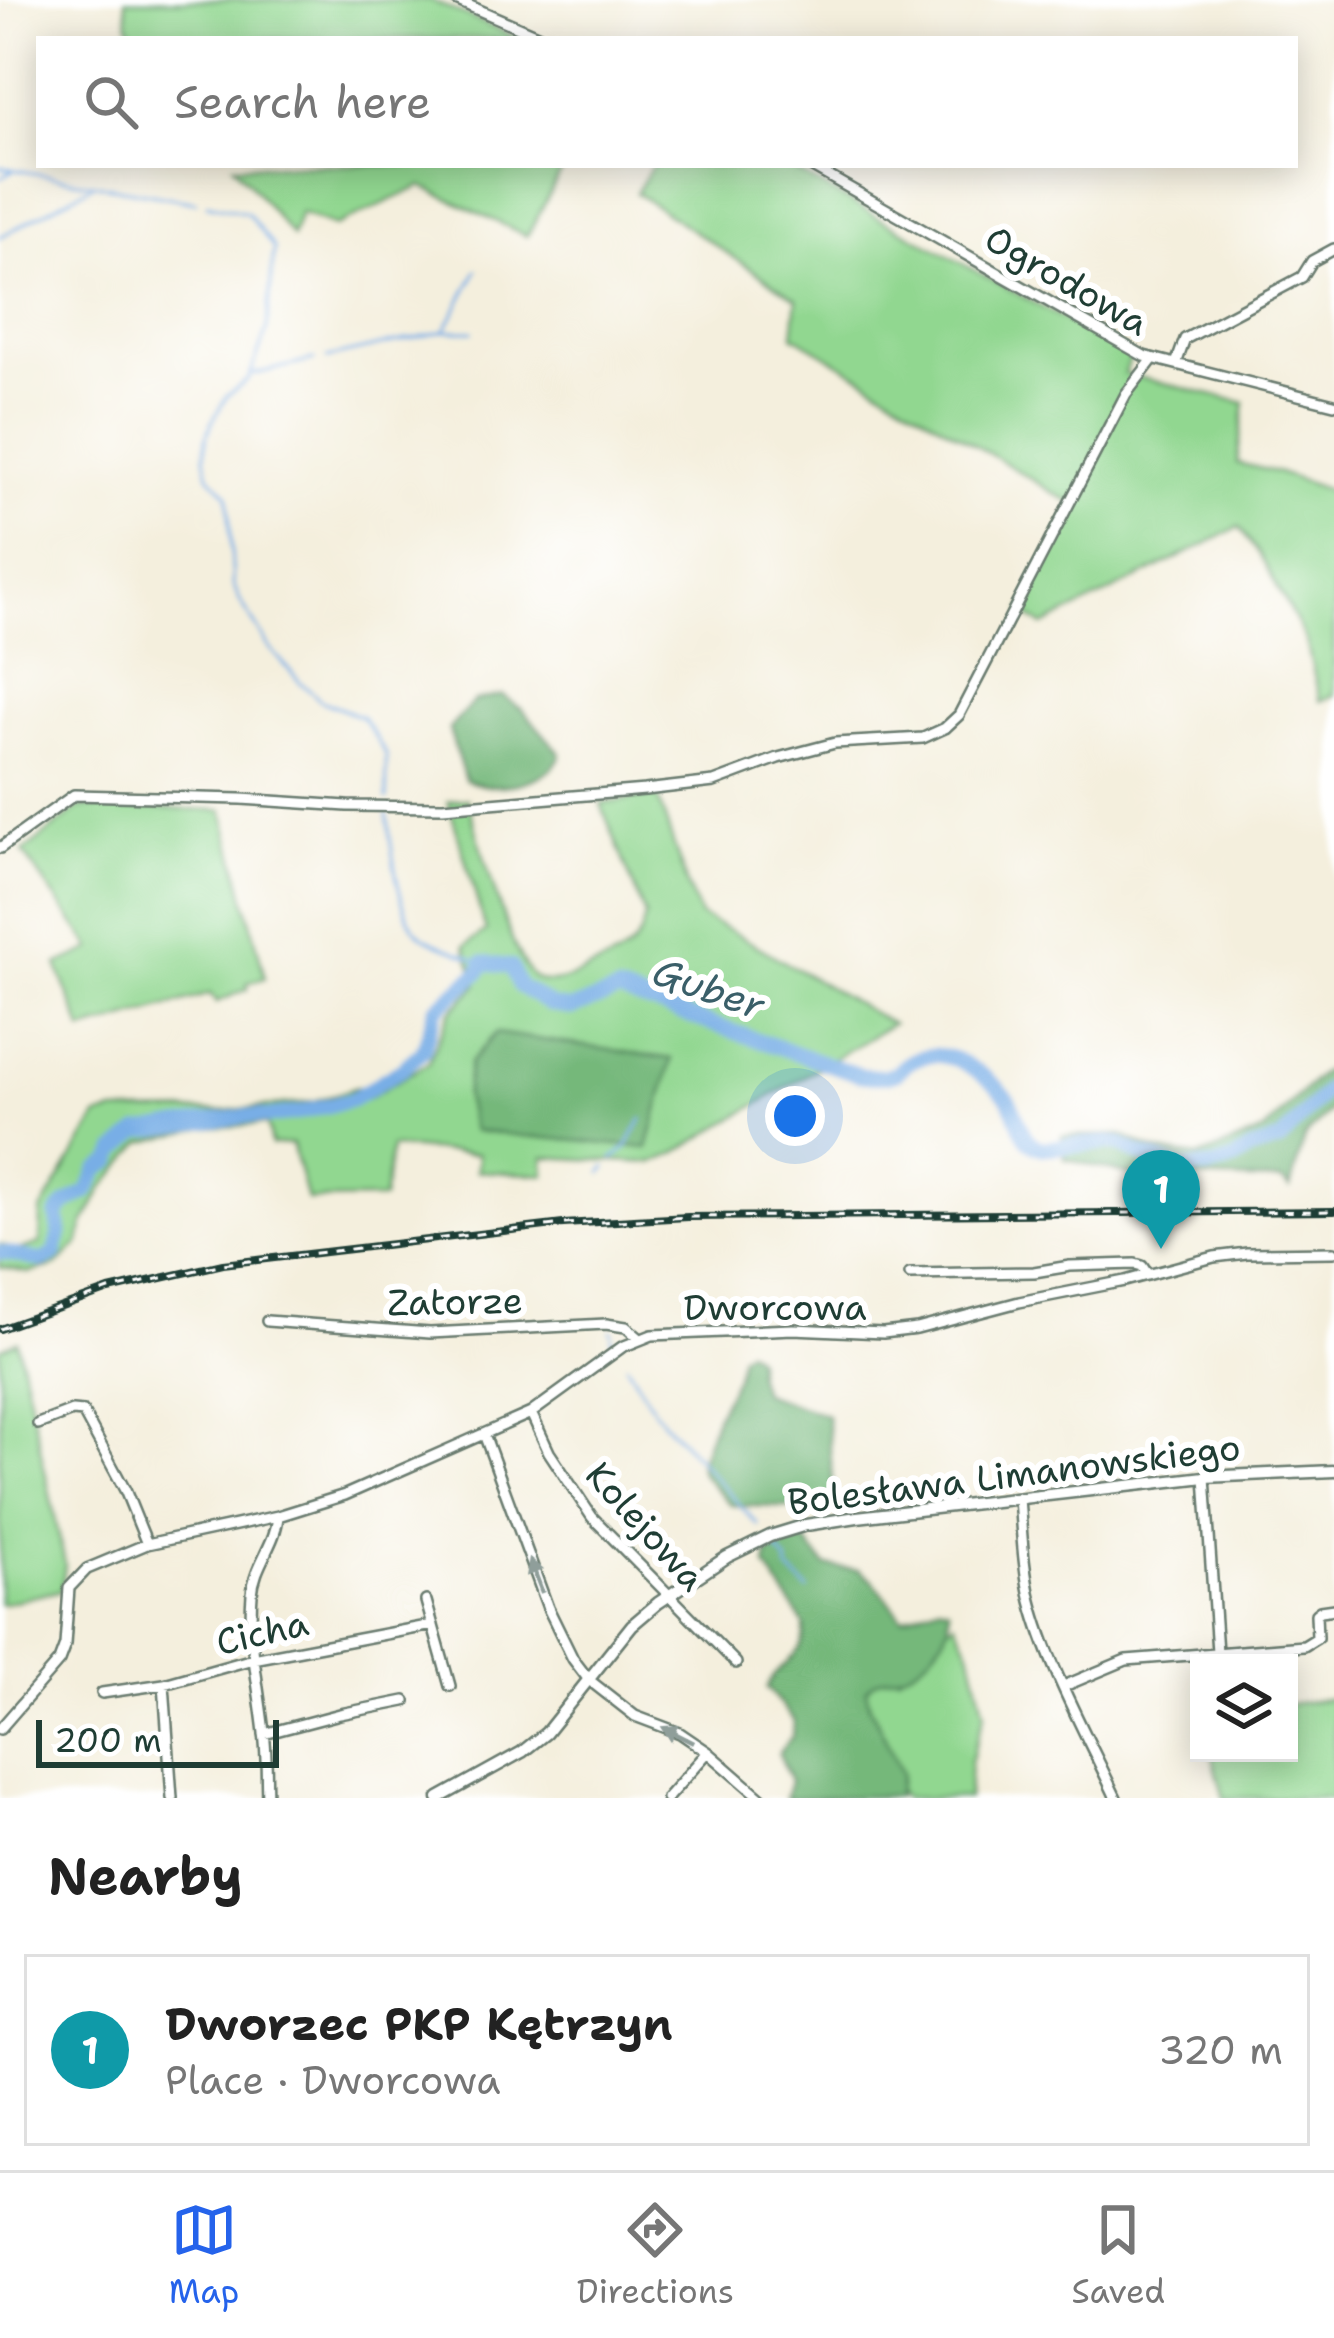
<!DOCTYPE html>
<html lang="en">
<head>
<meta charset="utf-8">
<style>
  body { margin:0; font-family:"Shantell Sans",sans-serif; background:#f2f2f2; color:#222 }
  .controls { position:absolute; right:36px; bottom:36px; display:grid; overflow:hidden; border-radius:0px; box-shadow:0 6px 30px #0003 }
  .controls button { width:108px; height:108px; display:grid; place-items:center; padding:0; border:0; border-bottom:3px solid #e0e0e0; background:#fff; color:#222; font:60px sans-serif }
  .scale { position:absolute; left:36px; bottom:30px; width:243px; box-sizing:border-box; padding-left:12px; border:6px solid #1f3d34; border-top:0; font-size:33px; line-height:42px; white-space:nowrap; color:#1f3d34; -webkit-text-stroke:9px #fff; paint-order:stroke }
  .you { position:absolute; left:795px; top:1116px; width:42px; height:42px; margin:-30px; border:9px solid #fff; border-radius:50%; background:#1a73e8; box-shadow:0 0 0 18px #1a73e833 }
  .badge { display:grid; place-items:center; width:78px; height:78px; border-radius:50%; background:#2563eb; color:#fff; font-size:39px; font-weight:700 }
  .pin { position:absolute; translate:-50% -99px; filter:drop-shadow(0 3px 6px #0008) }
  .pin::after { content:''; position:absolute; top:63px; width:42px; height:36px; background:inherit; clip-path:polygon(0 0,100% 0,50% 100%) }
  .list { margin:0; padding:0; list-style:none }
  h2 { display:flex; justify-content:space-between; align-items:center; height:156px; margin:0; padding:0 48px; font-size:51px }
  h2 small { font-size:39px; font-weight:400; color:#767676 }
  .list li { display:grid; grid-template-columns:78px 1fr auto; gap:36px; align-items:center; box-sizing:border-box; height:192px; margin:0 24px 24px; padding:0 24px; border:3px solid #e0e0e0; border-radius:0px }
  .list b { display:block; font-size:45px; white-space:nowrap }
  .list p { margin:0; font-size:39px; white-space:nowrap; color:#767676 }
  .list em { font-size:39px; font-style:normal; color:#767676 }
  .icon { flex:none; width:66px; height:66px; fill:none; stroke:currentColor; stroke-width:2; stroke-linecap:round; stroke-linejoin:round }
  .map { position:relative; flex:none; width:1334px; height:1798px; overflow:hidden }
  .search { position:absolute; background:#fff; box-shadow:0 6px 30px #0003; left:36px; right:36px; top:36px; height:132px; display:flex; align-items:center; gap:30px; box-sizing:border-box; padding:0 42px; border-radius:0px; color:#767676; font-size:45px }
  .sheet { height:372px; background:#fff }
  nav { display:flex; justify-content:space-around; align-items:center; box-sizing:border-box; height:168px; border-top:3px solid #e0e0e0; background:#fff; font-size:33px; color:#767676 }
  nav a { display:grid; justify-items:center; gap:6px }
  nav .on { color:#2563eb }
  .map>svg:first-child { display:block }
</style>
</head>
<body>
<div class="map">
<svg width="1334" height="1798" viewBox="0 0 1334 1798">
  <rect width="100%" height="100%" fill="#fff"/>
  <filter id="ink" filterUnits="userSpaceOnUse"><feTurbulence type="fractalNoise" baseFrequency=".00833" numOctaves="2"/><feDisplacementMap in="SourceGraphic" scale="24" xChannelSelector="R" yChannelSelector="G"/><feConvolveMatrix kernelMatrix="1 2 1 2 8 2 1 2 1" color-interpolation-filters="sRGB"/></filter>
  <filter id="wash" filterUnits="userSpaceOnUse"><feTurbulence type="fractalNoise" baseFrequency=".004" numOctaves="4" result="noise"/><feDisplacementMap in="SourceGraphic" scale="48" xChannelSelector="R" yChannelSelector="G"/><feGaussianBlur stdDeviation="2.7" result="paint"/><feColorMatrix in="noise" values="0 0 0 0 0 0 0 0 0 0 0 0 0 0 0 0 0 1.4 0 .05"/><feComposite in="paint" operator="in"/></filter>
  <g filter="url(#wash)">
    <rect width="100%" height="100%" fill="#f4efdd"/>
    <!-- green -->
    <path fill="#91d790" stroke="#588a62" stroke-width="3" d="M125 0H430L520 39H136L128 24Z
      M234 165H565L527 236 422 186 335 226 300 213 292 236Z
      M653 165H783L1131 356 1125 374 1245 403 1237 463 1276 472 1334 492V695L1320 701 1306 641 1259 553 1239 527 1043 626 1022 611 1076 506 793 335 797 299 636 193Z
      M657 795 688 888 700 916 733 932 892 1024 676 1153 654 1163 544 1157 545 1175 477 1171 478 1154 391 1147 383 1199 307 1200 292 1144 271 1145 267 1124 205 1128 142 1143 103 1188 84 1224 79 1244 56 1266 29 1273 0 1267V1244L16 1251 40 1243 41 1211 97 1117 115 1112 223 1111 314 1102 357 1087 366 1099 428 1063 450 1012 478 984 465 946 486 931 448 801 467 799C477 830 512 967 536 979 554 989 581 973 598 966 625 955 641 946 645 916L601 804Z
      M80 807 223 810 265 978 247 983 248 989 217 1002 210 994 83 1031 57 965 92 949 23 852Z
      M17 1341 65 1564 62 1590 0 1604V1349Z
      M955 1621 970 1650 985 1713 970 1762 968 1798H904L834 1703 862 1634 898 1676Z
      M1334 1698V1798H1224L1212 1753H1289V1704Z"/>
    <!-- forest -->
    <path fill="#74b87a" stroke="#4a7a57" stroke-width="3" d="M502 695 523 710 561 754C552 778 518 786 494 786 485 787 474 783 465 780L449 729 474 701Z
      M496 1033 672 1059 648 1148 473 1131 465 1097 470 1062Z
      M1334 1070V1107L1305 1137 1290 1188 1282 1181 1133 1176 1065 1159 1062 1136 1122 1135 1156 1151 1200 1157 1264 1131 1323 1071Z
      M747 1350 756 1357V1373L762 1393 827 1415 835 1506 831 1509 731 1505 701 1473 699 1463 715 1418 736 1376 740 1355Z
      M805 1541 826 1566 859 1570 872 1579 902 1618 940 1604 949 1607C949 1614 950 1621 948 1627 943 1642 924 1664 910 1670 893 1678 879 1674 866 1690L870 1706 902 1774 897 1796 785 1798 790 1782 779 1752 793 1736 794 1721 767 1688C779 1659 807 1660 804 1624L766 1566 768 1554 790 1542Z"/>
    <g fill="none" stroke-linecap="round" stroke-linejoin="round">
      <!-- stream -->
      <path stroke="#78aee6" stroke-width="3" d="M0 167 196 202
        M0 178 14 170
        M207 204 247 213 274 248 267 329 249 379 227 396 213 420 206 438 205 458 209 475 228 495 233 584 240 601 269 647 299 681 321 701 362 717 386 754 387 799
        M0 237 93 185
        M445 331 477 270
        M327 358 445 331H473
        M251 375 314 360
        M387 814C391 842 398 919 421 935 440 947 464 953 483 963
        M613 1159 627 1147 642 1119
        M602 1173 606 1167
        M611 1330 612 1333
        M612 1337 613 1342
        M627 1365 656 1413 758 1525
        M776 1549 787 1561 788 1569 808 1590"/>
      <!-- river -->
      <path stroke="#78aee6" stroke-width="15" d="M0 1252 42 1261 55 1254 60 1234 57 1214 66 1204 88 1191 98 1170 112 1161 116 1152 138 1132 247 1116 269 1117 299 1113 351 1100 402 1069 423 1051 436 1009 479 972 483 963 511 967 519 986 550 1005 571 1009 618 992 860 1075C870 1076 880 1078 889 1075 900 1073 897 1071 905 1065 918 1055 935 1053 951 1058 967 1062 995 1083 1006 1096 1021 1114 1017 1141 1042 1148L1107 1143 1118 1144 1145 1157 1184 1169 1213 1167 1234 1160 1250 1150 1280 1141 1328 1089 1334 1087"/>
    </g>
  </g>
  <g filter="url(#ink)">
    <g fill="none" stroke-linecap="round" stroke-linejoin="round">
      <defs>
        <path id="minor" d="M456 0 546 39
          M809 165 1144 356 1334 404
          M1176 364 1185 339 1302 277 1312 261 1334 249
          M0 848 74 795 241 799 347 806 443 807 645 790 714 782 778 758 835 743 923 738 945 728 959 715 1126 394 1153 359
          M910 1274 1034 1272 1070 1266 1135 1264 1142 1266 1148 1275
          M267 1321 430 1333 606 1324 626 1327 639 1338
          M531 1413 549 1452 592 1517 736 1663
          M38 1424 72 1411 83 1412 125 1490 147 1544
          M484 1434 548 1608 573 1659 589 1680 635 1716 680 1733 708 1752 761 1798
          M1205 1477 1217 1652
          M1019 1499C1022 1533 1023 1568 1031 1601 1047 1664 1088 1738 1116 1798
          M426 1601 450 1686
          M164 1684 172 1798
          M1064 1686 1126 1660 1304 1646 1317 1638 1316 1614 1320 1611 1334 1609
          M102 1693 164 1684 253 1659 433 1625
          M0 1729 59 1661 65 1645 69 1588 87 1569 147 1544 278 1516 345 1495 531 1413 622 1347 652 1335 793 1329 883 1333 917 1329 1019 1302 1125 1281 1214 1257 1247 1253 1334 1252
          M264 1734 340 1714 405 1701
          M267 1798C266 1776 267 1754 264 1733 259 1686 248 1641 252 1594 254 1565 276 1544 278 1516
          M667 1798 708 1752"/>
        <path id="tertiary" d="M439 1798 522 1752 546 1733 632 1625 658 1603 727 1557 770 1536 806 1525 857 1517 1205 1477 1334 1471"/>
      </defs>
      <!-- minor casing -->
      <use href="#minor" stroke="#6a7b6f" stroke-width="14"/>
      <!-- tertiary casing -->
      <use href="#tertiary" stroke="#6a7b6f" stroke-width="15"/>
      <!-- minor -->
      <use href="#minor" stroke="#fff" stroke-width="9"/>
      <!-- tertiary -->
      <use href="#tertiary" stroke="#fff" stroke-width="10"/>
      <defs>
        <path id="rail" d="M0 1329 109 1290 223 1264 563 1224 688 1217 1334 1211"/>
      </defs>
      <!-- rail casing -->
      <use href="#rail" stroke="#1f3d34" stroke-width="8"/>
      <!-- rail -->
      <use href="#rail" stroke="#fff" stroke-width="3" stroke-dasharray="9" stroke-linecap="butt"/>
    </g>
    <!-- one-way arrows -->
    <defs><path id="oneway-solid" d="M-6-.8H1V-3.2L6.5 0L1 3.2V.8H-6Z" transform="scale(3)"/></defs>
    <g fill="#8f9e9a">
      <use href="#oneway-solid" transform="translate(536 1576) rotate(-111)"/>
      <use href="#oneway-solid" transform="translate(678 1735) rotate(-153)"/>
    </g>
  </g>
  <g text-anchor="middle" stroke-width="12" stroke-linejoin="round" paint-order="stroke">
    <!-- street labels -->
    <g font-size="36" fill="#1f3d34" stroke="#fff">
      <text transform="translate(1067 280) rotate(30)" y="13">Ogrodowa</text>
      <text transform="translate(455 1301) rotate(-1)" y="13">Zatorze</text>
      <text x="775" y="1320">Dworcowa</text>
      <text transform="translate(1014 1474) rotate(-7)" y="13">Bolesława Limanowskiego</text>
      <text transform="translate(646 1526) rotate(48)" y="13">Kolejowa</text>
      <text transform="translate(262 1632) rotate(-13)" y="13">Cicha</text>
    </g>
    <!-- water labels -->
    <g font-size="39" font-style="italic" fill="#3a5f69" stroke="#fff">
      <text transform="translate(709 988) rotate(19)" y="14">Guber</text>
    </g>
  </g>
</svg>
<div class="controls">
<button><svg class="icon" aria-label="layers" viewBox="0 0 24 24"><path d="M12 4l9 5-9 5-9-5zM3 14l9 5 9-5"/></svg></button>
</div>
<div class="scale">200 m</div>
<div class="you"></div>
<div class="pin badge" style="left:1161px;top:1249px;background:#0f9aa8">1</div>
<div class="search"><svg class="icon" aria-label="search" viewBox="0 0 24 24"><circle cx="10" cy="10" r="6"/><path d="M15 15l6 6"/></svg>Search here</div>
</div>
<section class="sheet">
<h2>Nearby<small></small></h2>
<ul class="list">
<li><span class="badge" style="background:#0f9aa8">1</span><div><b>Dworzec PKP Kętrzyn</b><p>Place · Dworcowa</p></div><em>320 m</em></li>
</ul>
</section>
<nav>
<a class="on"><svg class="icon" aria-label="map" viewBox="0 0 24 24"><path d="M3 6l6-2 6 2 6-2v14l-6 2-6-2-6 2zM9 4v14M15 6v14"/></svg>Map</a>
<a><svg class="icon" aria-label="directions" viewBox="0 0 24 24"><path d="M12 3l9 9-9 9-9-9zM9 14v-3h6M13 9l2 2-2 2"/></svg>Directions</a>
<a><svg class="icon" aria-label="saved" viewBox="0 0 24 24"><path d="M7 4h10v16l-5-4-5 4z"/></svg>Saved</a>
</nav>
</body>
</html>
